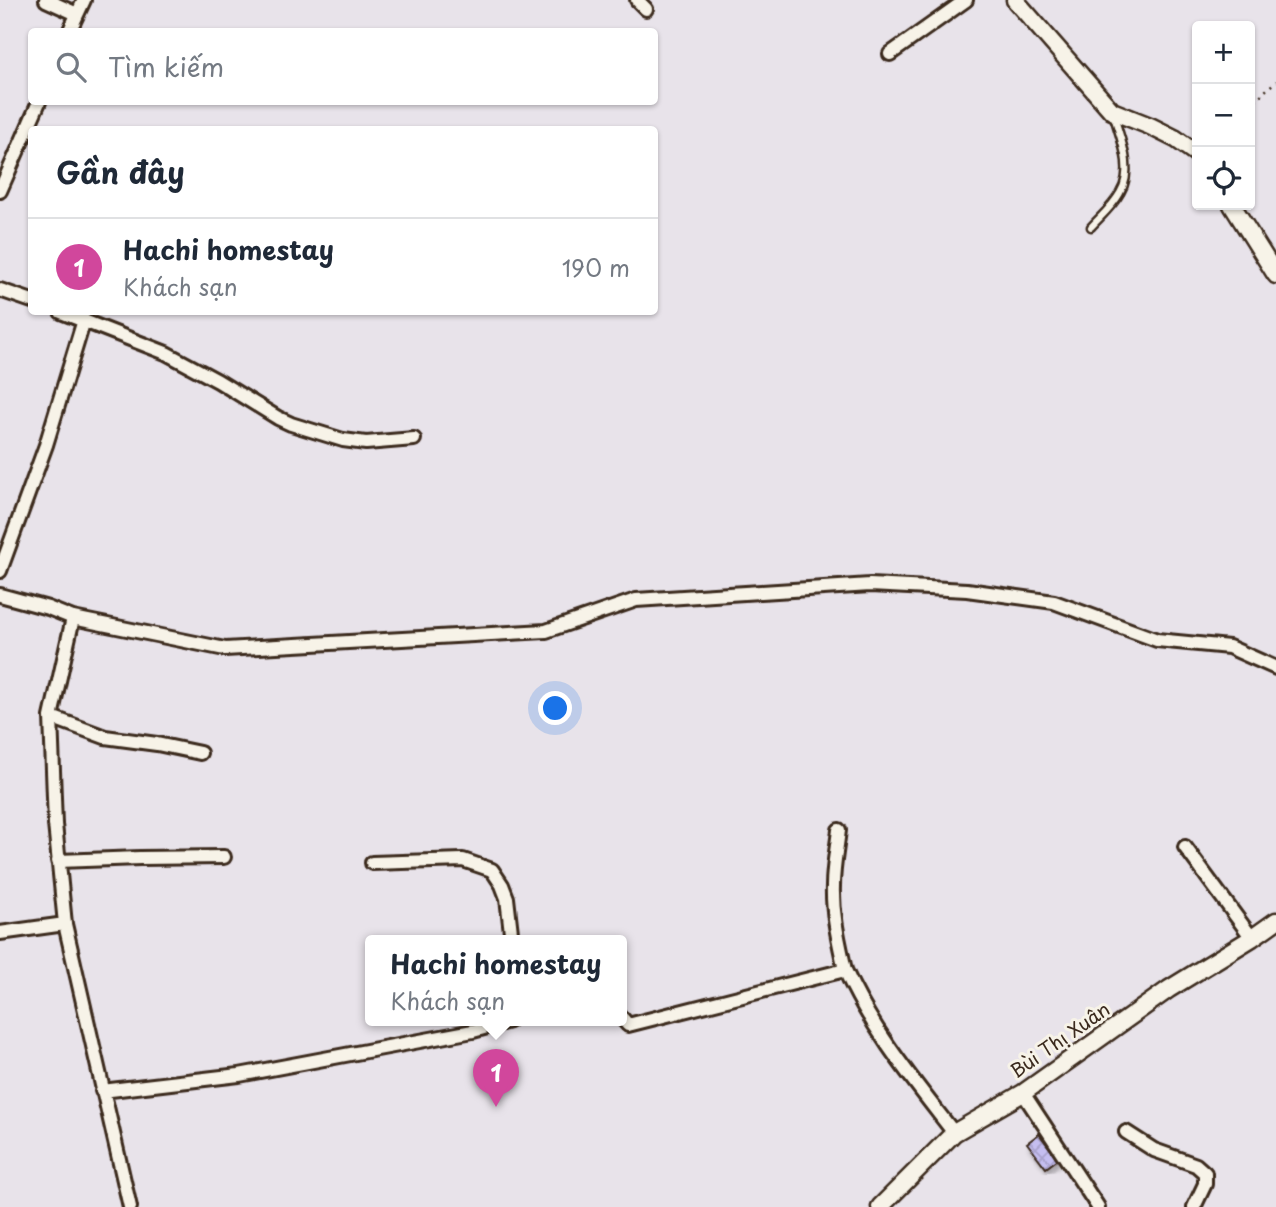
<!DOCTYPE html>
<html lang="vi">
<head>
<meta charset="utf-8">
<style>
  body { margin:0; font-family:"Playpen Sans",sans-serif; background:#f6f6f7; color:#1f2937 }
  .controls { position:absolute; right:21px; top:21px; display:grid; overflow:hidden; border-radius:7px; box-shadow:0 2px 5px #0004 }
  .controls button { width:63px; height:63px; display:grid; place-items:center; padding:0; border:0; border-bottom:2px solid #e0e1e3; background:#fff; color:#1f2937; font:35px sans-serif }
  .you { position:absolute; left:556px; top:709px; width:24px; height:24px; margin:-18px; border:5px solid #fff; border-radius:50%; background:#1a73e8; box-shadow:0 0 0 10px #1a73e833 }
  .badge { display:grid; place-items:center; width:46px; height:46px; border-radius:50%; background:#1f6fb2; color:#fff; font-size:23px; font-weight:700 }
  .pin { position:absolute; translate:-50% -58px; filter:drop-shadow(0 2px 4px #0008) }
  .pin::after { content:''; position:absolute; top:37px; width:24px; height:21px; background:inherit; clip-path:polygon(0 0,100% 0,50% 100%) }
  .popup { position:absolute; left:365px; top:935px; width:262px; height:91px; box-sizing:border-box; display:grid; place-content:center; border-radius:7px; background:#fff; filter:drop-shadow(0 2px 5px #0005); font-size:23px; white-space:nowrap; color:#747a83 }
  .popup b { font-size:26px; color:#1f2937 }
  .popup::after { content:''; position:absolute; left:50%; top:100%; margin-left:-14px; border:14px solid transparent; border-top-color:#fff }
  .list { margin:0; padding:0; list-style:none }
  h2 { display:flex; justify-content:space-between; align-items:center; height:91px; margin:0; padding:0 28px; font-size:30px }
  h2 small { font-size:23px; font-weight:400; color:#747a83 }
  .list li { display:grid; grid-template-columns:46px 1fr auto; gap:21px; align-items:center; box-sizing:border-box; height:98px; padding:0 28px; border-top:2px solid #e0e1e3 }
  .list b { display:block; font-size:26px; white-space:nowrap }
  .list p { margin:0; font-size:23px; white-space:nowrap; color:#747a83 }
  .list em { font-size:23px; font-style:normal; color:#747a83 }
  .icon { flex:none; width:38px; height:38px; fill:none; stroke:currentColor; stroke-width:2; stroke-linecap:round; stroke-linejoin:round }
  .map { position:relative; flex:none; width:1276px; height:1207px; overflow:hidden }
  .search { position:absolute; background:#fff; box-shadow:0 2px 5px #0004; left:28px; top:28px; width:630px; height:77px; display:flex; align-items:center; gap:18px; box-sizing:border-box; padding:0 24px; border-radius:7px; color:#747a83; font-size:26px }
  .panel { position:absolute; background:#fff; box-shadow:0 2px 5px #0004; left:28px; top:126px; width:630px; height:189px; border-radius:7px }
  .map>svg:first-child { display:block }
</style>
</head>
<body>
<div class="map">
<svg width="1276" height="1207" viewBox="0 0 1276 1207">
  <defs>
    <pattern id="building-cross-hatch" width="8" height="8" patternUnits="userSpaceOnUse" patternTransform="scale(1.75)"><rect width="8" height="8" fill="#c5bef0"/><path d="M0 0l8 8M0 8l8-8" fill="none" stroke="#aaa3cd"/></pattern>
    <filter id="shadow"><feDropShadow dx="2.5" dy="4.5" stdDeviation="2" flood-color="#0004"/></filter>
  </defs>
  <rect width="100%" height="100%" fill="#e8e3ea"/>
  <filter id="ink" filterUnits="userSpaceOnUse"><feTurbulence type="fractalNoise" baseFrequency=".0143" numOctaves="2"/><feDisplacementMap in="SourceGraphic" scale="14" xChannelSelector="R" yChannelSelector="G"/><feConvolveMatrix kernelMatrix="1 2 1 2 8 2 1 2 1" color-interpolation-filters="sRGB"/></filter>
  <g filter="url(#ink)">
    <!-- building -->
    <path fill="url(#building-cross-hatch)" stroke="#3b2a1e" stroke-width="2" filter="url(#shadow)" d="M1039 1134 1058 1159 1046 1168 1027 1143Z"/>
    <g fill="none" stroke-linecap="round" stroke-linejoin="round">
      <defs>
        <path id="lane" d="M1091 227C1101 216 1113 206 1120 193 1135 169 1120 138 1113 113"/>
        <path id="street" d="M46 0 77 14
          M637 0 646 9
          M69 32 84 0
          M890 54 966 0
          M0 191 39 102
          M0 290 32 301
          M61 312 166 353 218 381 278 418 291 424 343 440 366 443 414 439
          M0 571 46 445 84 320
          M0 595 48 608 73 618 225 649 546 631 636 600 870 585 967 590 1054 602 1157 640 1229 647 1276 668
          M73 618 51 717 55 824 65 924 130 1207
          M51 717 105 737 157 744 200 753
          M839 830C837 848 833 867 833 886 832 915 839 942 845 970
          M1185 847 1252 938
          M58 861 140 858 224 857
          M372 863 463 860 492 870 502 885 507 898 512 941
          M0 933 65 924
          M622 1018 628 1025 845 970C873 1032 913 1080 954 1133
          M102 1091 239 1075 473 1031 509 1021
          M1023 1093 1098 1207
          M1126 1132 1154 1150 1196 1165 1205 1173V1184L1194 1207"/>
        <path id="secondary" d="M1015 0 1112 111 1150 126 1176 139 1197 154
          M1232 205 1276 275
          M880 1207 954 1133 1023 1093 1169 989 1252 938 1276 921"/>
      </defs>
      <!-- lane casing -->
      <use href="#lane" stroke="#3b2a1e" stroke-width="11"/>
      <!-- street casing -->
      <use href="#street" stroke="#3b2a1e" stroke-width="18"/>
      <!-- secondary casing -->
      <use href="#secondary" stroke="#3b2a1e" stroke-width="21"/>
      <!-- path -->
      <path stroke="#3b2a1e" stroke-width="2.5" stroke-dasharray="2 5" stroke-linecap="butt" d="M1250 105 1276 81"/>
      <!-- lane -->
      <use href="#lane" stroke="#f7f3e8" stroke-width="6"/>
      <!-- street -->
      <use href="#street" stroke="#f7f3e8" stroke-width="12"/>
      <!-- secondary -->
      <use href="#secondary" stroke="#f7f3e8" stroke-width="16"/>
    </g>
  </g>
  <g text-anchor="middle" stroke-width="6" stroke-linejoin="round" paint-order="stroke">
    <!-- street labels -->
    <g font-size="19" fill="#3b2a1e" stroke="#f7f3e8">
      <text transform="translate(1060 1040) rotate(-35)" y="7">Bùi Thị Xuân</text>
    </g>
  </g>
</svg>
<div class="controls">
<button>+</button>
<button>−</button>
<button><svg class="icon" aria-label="locate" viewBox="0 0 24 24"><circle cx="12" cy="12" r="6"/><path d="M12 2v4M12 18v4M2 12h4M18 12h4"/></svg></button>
</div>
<div class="you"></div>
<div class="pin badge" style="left:496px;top:1107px;background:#d1479c">1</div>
<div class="popup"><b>Hachi homestay</b>Khách sạn</div>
<div class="search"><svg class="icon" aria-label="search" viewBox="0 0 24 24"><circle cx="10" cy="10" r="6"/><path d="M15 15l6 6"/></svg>Tìm kiếm</div>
<section class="panel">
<h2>Gần đây<small></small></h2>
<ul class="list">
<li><span class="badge" style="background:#d1479c">1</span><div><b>Hachi homestay</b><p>Khách sạn</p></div><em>190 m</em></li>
</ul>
</section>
</div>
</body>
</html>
